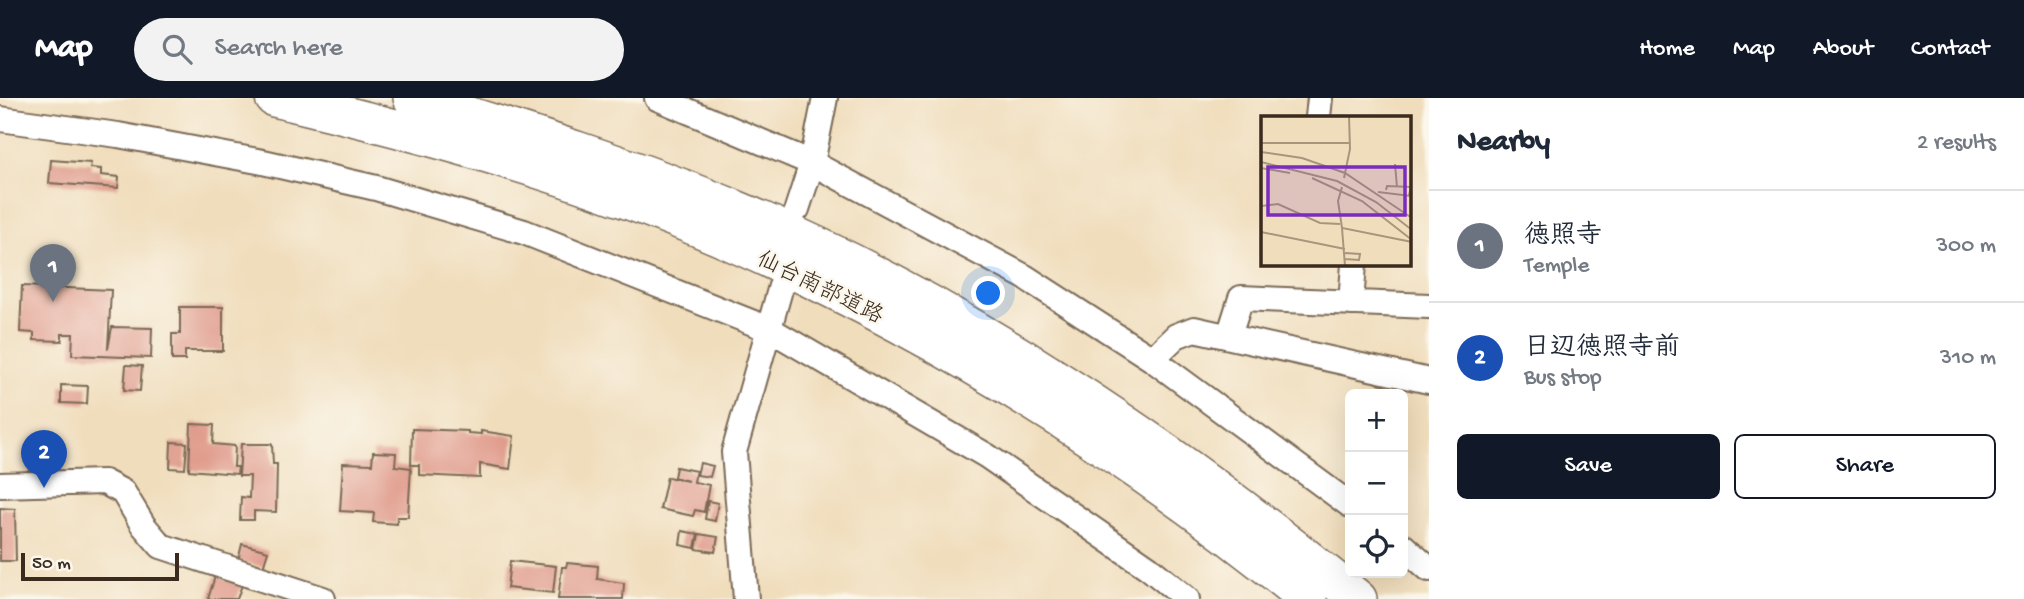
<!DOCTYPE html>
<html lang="en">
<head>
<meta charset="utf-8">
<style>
  body { margin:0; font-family:"Gochi Hand","Klee One",sans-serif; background:#f2f2f3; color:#1f2937 }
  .controls { position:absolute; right:21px; bottom:21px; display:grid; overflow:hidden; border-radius:10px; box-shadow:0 7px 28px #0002 }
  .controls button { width:63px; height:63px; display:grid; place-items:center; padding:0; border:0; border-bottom:2px solid #e0e1e3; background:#fff; color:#1f2937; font:35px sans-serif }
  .scale { position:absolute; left:21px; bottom:18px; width:158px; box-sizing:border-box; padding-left:7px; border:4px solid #3b2a1e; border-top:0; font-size:19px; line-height:24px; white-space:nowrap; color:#3b2a1e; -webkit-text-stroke:5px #fbf7ec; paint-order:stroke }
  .you { position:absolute; left:989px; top:196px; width:24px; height:24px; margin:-18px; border:5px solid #fff; border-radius:50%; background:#1a73e8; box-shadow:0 0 0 10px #1a73e833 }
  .badge { display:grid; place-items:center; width:46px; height:46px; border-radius:50%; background:#111827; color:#fff; font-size:23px; font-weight:700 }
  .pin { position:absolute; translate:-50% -58px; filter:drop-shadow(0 2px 4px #0008) }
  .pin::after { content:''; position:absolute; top:37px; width:24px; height:21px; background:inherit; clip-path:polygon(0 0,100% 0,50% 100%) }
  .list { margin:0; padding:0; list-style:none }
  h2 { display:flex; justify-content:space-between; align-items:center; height:91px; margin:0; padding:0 28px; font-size:30px }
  h2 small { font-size:23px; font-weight:400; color:#747a83 }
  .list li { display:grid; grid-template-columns:46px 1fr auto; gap:21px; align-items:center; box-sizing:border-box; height:112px; padding:0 28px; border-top:2px solid #e0e1e3 }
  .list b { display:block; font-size:26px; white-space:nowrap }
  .list p { margin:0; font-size:23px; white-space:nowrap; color:#747a83 }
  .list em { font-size:23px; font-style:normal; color:#747a83 }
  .actions { display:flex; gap:14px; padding:21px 28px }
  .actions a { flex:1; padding:16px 0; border:2px solid #111827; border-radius:10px; text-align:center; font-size:24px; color:#111827 }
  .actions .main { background:#111827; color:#fff }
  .icon { flex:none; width:38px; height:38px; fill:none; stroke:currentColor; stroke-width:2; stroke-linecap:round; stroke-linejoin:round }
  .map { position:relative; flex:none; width:1429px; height:501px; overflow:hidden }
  header { display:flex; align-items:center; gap:42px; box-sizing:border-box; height:98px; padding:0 35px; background:#111827; color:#fff }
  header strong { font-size:33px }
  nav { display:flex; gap:38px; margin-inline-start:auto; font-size:24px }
  .search { width:490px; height:63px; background:#f2f2f3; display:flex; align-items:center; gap:18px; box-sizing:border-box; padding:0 24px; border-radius:38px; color:#747a83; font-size:26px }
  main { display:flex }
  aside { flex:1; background:#fff }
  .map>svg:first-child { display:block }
</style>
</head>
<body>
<header>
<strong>Map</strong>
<div class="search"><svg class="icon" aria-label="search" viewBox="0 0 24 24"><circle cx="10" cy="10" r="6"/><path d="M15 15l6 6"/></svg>Search here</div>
<nav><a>Home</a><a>Map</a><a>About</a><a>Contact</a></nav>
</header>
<main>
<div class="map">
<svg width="1429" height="501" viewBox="0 0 1429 501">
  <rect width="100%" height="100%" fill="#fbf7ec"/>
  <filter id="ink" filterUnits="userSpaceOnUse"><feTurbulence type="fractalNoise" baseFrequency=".0143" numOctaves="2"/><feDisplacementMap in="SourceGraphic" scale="14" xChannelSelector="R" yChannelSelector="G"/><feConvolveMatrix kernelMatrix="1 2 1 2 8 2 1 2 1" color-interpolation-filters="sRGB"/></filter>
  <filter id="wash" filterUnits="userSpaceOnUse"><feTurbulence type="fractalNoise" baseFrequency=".00686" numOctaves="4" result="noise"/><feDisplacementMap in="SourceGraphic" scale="28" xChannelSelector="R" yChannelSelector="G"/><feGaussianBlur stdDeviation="1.57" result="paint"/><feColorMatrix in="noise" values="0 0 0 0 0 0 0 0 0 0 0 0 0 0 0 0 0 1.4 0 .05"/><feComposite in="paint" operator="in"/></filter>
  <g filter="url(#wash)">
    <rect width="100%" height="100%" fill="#f0ddbc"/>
    <g id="blocks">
      <!-- building -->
      <path fill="#e09b8c" d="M51 62 91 65 90 70 101 71V77L119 79 118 90 49 85Z
        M22 188 111 192 108 251 112 229 152 230 151 260 72 257 73 236H62V243L34 242V235L20 234Z
        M180 209H223V253H185V262H172V236H180Z
        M126 267 142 268 140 293 124 292Z
        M61 287 88 288 87 306 61 305Z
        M191 326 214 327 213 346 235 348 234 369H238L237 376 189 372Z
        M412 331 468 333V335L481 336V333L514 338 510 371 480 366V380L419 377V367H411Z
        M171 344 187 345 185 371 170 370Z
        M241 346H272L273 366H277L276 414 254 413V422H240L241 399 249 400 250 378H239Z
        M373 354 396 355 395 368 411 370 408 419H397V426L373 424 374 415 340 413 343 365 372 366Z
        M700 365 713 368 710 379 697 377Z
        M676 369 696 373 694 384 709 387 704 414 695 412 693 418 660 411 667 379 688 383 674 379Z
        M708 403 718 405 715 423 705 421Z
        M0 410 15 411 16 463H0Z
        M682 433 698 436 695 450 680 447Z
        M699 436 718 439 715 454 696 451Z
        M242 446 268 453 263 469 238 463Z
        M510 463 556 468 553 495 507 490Z
        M567 465 598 468 597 481 624 485 623 501H558L562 469H566Z
        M215 478 242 487 237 501H208Z"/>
    </g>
  </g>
  <g filter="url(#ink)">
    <use href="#blocks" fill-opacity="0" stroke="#7a6955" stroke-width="2"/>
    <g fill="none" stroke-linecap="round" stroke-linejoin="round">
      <defs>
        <path id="minor" d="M657 0 812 65 1025 179 1152 261 1350 407
          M1318 19 1320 0
          M0 21 118 37 263 64 376 90 524 134 771 232 987 358 1149 470 1187 501
          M797 111 812 65 825 0
          M1351 205 1354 166
          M1229 238 1241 200 1429 208
          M1152 261 1176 238 1194 231 1429 283
          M0 387 104 384 123 394 143 427 161 448 323 501
          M1403 448 1429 471
          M746 501 734 354 781 188"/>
        <path id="highway" d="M274 0C428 36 583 79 729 143 938 235 1132 357 1308 501
          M412 0C523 34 633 68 740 113 965 208 1169 347 1358 501"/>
      </defs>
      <!-- minor casing -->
      <use href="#minor" stroke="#7a6955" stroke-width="28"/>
      <!-- highway casing -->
      <use href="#highway" stroke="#7a6955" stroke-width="40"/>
      <!-- minor -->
      <use href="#minor" stroke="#fff" stroke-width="24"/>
      <!-- highway -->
      <use href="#highway" stroke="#fff" stroke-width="37"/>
    </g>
  </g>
  <g text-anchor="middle" stroke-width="5" stroke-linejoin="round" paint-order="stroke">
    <!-- street labels -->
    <g font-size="23" fill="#3b2a1e" stroke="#fbf7ec">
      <text transform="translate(821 188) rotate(26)" y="8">仙台南部道路</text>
    </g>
  </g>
  <!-- overview -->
  <g transform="translate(1261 18)">
    <rect width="150" height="150" fill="#f0ddbc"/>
    <path fill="none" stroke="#a8957d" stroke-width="2" d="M0 27H89M0 36 41 42 84 57 151 102M0 46 76 65 115 86 151 114M134 48 136 71M0 52 29 57M51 62 101 85 151 124M83 62 89 33 88 0M81 71 77 85 81 112 151 126M125 74 126 70 150 71 148 79M117 76 150 80M0 90 17 88 59 107 79 108M81 112 84 150M0 116 84 133M84 137 99 138 98 144 84 143"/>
    <path fill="#7b2cbf" fill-opacity="0.15" stroke="#7b2cbf" stroke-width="3.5" d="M7 51H144V99H7Z"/>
    <rect width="150" height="150" fill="none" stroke="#3b2a1e" stroke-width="3.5"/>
  </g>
</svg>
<div class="controls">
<button>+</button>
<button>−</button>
<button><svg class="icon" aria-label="locate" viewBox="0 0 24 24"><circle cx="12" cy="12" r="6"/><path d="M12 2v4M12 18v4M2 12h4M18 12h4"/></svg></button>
</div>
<div class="scale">50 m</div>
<div class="you"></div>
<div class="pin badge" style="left:53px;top:204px;background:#6b7280">1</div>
<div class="pin badge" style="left:44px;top:390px;background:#1a4fb4">2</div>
</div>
<aside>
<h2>Nearby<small>2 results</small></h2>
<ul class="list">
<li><span class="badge" style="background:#6b7280">1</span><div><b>徳照寺</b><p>Temple</p></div><em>300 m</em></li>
<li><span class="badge" style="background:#1a4fb4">2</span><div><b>日辺徳照寺前</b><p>Bus stop</p></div><em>310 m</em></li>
</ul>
<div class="actions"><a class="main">Save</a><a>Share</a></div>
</aside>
</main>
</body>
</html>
